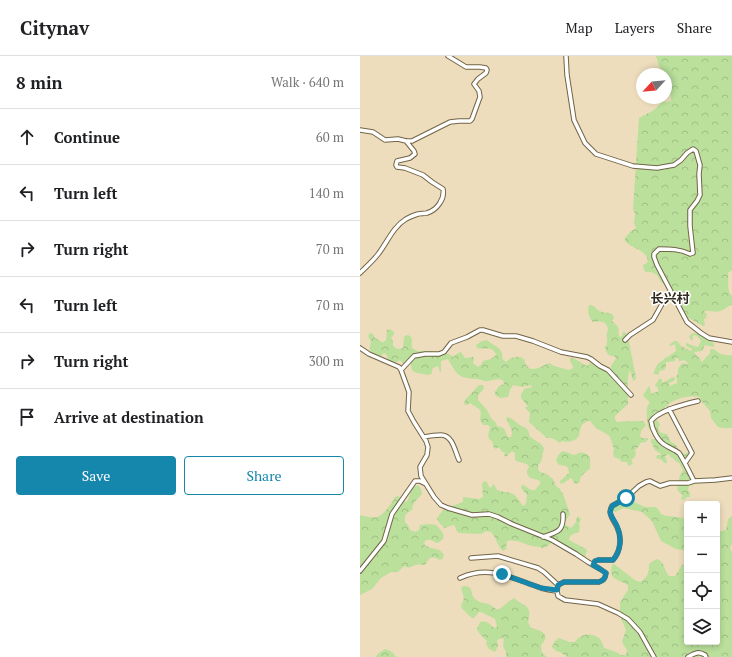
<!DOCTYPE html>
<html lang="en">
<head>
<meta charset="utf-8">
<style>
  body { margin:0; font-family:"PT Serif","Noto Sans SC",serif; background:#f2f2f2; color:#202124 }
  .controls { position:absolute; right:12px; bottom:12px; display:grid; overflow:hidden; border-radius:4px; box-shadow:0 2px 6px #0003 }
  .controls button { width:36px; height:36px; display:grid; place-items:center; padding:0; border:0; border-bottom:1px solid #e0e0e0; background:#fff; color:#202124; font:20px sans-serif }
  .compass { position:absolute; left:276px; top:12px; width:36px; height:36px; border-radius:50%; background:#fff; box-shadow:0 2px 6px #0003; rotate:244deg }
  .stop { position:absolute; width:12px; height:12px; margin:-9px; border:3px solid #1587ad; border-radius:50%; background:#fff }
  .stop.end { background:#1587ad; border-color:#fff; box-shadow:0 1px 4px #0008 }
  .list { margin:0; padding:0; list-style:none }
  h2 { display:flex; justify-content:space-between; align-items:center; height:52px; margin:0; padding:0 16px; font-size:17px }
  h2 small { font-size:13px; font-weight:400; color:#757577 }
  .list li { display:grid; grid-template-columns:26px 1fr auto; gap:12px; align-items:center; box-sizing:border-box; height:56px; padding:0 16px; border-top:1px solid #e0e0e0 }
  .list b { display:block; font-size:15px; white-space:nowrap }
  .list em { font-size:13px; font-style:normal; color:#757577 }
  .actions { display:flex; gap:8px; padding:12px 16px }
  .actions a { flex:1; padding:9px 0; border:1px solid #1587ad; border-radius:4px; text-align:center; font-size:14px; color:#1587ad }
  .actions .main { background:#1587ad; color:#fff }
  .icon { flex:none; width:22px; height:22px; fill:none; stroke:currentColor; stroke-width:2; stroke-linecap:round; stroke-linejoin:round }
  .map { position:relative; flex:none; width:372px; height:601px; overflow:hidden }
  header { display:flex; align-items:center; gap:24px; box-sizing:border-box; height:56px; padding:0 20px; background:#fff; border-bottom:1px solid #e0e0e0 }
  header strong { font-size:19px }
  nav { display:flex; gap:22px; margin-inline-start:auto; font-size:14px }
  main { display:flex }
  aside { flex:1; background:#fff }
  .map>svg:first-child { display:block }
</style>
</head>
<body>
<header>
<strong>Citynav</strong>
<nav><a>Map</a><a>Layers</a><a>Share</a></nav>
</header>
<main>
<aside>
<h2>8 min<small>Walk · 640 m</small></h2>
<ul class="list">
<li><svg class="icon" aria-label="ahead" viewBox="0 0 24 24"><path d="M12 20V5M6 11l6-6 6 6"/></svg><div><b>Continue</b></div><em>60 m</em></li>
<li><svg class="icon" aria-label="left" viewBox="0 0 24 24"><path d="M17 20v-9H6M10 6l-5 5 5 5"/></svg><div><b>Turn left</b></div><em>140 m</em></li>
<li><svg class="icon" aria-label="right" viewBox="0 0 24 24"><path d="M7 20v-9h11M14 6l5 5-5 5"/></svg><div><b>Turn right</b></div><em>70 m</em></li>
<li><svg class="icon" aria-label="left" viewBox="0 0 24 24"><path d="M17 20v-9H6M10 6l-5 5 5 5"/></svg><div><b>Turn left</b></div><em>70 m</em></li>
<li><svg class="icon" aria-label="right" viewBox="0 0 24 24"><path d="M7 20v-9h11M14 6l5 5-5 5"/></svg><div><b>Turn right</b></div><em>300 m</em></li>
<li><svg class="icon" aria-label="arrive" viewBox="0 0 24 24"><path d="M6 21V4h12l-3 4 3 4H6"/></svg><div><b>Arrive at destination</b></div></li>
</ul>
<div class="actions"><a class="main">Save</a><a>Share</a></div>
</aside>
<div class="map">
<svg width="372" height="601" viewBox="0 0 372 601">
  <defs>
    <pattern id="forest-crowns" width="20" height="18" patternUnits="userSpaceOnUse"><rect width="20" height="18" fill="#bae09b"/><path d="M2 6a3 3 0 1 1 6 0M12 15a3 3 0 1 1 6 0" fill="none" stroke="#a0c085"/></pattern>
  </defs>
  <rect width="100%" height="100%" fill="#edddbd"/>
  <!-- forest -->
  <path fill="url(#forest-crowns)" d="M296 0H372V214L368 217C369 225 366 234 372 240V249C367 250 365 254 360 255 355 257 349 254 344 255L345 257 347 258 346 262 344 263 345 269 343 270 327 261 313 236 301 226 297 219 291 216H286L284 214 283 209 287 207 288 205C286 193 272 193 265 185V182L270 176 276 172 274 167 275 158 273 153 279 62C288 57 297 54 302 45L306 46 311 45V40L306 27V18H305L299 10Z
    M229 249C235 249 234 251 238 254 241 257 248 256 252 258L254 262 252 265C254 267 257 269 258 271 260 275 257 277 260 281L262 280 263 276H265L268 281 276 322 275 324 273 325 270 314C266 322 268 338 268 348L267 349 255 360V363L257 366C265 365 274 365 283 365L286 369 281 375 280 380 282 382H286L288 383 286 386 280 387 279 390 275 394 276 398 274 402 271 404 273 407 270 410 268 409 267 406H262L259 403 254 401 253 397 254 393 250 381 248 379 236 372 230 365H227C226 366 223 368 222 369 218 376 222 382 212 385 208 386 206 386 202 385L200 387C196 384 193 382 187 382L169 366 170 357 165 352V351H168L166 348 161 342V339L164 333 172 331 171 329 162 331 153 329 150 334 148 341 140 342 135 339V336L139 330 144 328 143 324C138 322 134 324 128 325 124 326 120 323 116 323 97 322 97 318 88 303L81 305V316H80L78 310 73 312 72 314V317L69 319C64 318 54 317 52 314 51 311 51 309 50 306L44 309 40 304 35 307 28 305C28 302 27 298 24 297L20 301C11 297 8 296 11 286L8 280 10 277 13 278 15 282C18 283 21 287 24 286L26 284 27 274 30 273 34 276V278L31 282 33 285V290C36 293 39 294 43 292L44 281 47 279C54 280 51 286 52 292L57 295H71L89 298 93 301 98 297 101 296 105 302 113 301 114 302 113 307 118 311 121 309 123 305 131 303 136 299C133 289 125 294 117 292L116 289 122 285 127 284C131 288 138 290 141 295 144 300 140 303 146 306 151 301 158 299 164 303 168 320 180 311 189 307L194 310 209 314 213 312C213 308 209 306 210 302H213L227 310 230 307C232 307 245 314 247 316L251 313C251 308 253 307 255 304L256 302 254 300C248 300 247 298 245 292 246 290 247 289 247 287 248 282 245 280 248 275 248 265 241 265 233 266 229 263 227 254 229 249Z
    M334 277 339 278 346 283H350L354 288V291L345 289 342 295 334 296 337 300 340 302 341 305 342 306 350 297V294L351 293H354C359 298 364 300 372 299V372H363L358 371 351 362 350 355 342 346 339 341C329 338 310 343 304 353 303 354 302 357 302 359L295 362 296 364 298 365 300 369 298 372 299 375 302 377 307 378 311 386 316 389C318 394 319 395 325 398L328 396 330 398 323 407 333 424 334 429 329 430 328 434 330 437V441H327L324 444H322L321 442 323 440 318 435 317 433 320 419 323 414 319 407 314 404 313 402H311L309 398 305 400 307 405V407H304L302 404 296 402 297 399H301V398L295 394 291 386V383H295L296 382C294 378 290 374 288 371 287 368 288 368 287 364 287 356 285 353 290 346L285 342 283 339 289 330 290 331 291 338 299 335 297 331 295 329 300 322 302 324V326L303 327C306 324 308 325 312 321L315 322 314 325 309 327 310 330 312 329 317 327V324L316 321 318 318V313L322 307 327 308 328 307 324 304 320 305H319L318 302 316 301 315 305 308 306H306V311L304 314 299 315V319L293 317C296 314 295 310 299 307 301 305 303 305 305 302L309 300 316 295 315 288 311 290 309 289 314 285H317L321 290 331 295 332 293 326 290V288L327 287 331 289 338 291 341 285 340 283 335 279 333 280 332 285 329 281 331 278Z
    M119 329H122L124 331 123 334 118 339V344L127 354 131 362 136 367 137 370C148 373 143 373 148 381H151C154 374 148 368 146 361L151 362 161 370 166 372 168 374 170 381 181 388 184 392 181 406 178 409V413L180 416 186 418 193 423 196 430 200 433 203 438 210 458 205 466V468L209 471 211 472 216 466 217 461H219L221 463 219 468 220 471 219 476C215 478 209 478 209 484L226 493 227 495 225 501H223L195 488 191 487 186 491 182 492C178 490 176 491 172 490 164 488 156 483 147 485L146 493 143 495C137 489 136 481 131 476L126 475 121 478 99 477 96 474 95 470 93 469 84 472 83 470 80 468 77 463C79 458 81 458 84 453L103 446V441L119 443 123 441 122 428 123 426 125 425 127 426 129 431 130 432 134 428 137 434 141 435 144 436C155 436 157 442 163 450L166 448 167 439 161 432 162 429H164C168 432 169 434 175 434L180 428V425L178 424 170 422 167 417V414L169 411 168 409C164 406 159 407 155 404V398L154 396 152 395 146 401 144 399 145 397 144 396H142L139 391 136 393 134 392 132 385 130 384 128 380 130 371 128 369H123L120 364 121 356 119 353 110 347 106 349 104 348 105 344Z
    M203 395 214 399C222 396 222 395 230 401V412C226 417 219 419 220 426 213 430 214 425 211 422L202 428 200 427V425L209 417 208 412 206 410 199 409 196 405C197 401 199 397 203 395Z
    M58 429 61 433 62 438C58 443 52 446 52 454 47 457 44 458 45 466L48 469 50 474 55 476 59 474 60 469 70 468 76 469C82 475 89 482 77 487 73 485 69 482 65 485L64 488C71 495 79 490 84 499L83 502 80 504C71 499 70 501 65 509 62 509 58 508 55 509 50 511 50 513 44 510L38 516H31L21 522 12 533 0 539V459C16 463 20 463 30 449 32 446 34 444 35 441L37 440C41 441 43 445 47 446L48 444 52 432Z
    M266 445 274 446 285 451H296L298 453 301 458 306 460 319 461 327 463V495L316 493 301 485 292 465 282 456 264 452 255 456 253 455 252 453Z
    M372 460V488L370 492 372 496V601H207L200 596 196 595 192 591 195 585 199 582 210 586H215C220 577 233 576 240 583 242 586 243 589 244 592L256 596 261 599H266L267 594 263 588 262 585 266 574 264 569 260 561V546L268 534V529C259 523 248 525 252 509L254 508 276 525 281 526C288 520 289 517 289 508L293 505 297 503C306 507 303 513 309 520H315L322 509 327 508V524L326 525 327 530V586H357V476L366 474 368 463Z
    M103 530C115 530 109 537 115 543 119 547 124 547 129 548 132 550 135 552 137 554 144 551 148 545 154 542 163 551 173 547 168 566L171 572C180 574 192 578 181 589 181 595 182 598 187 601H146V596L143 590 144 583 142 582 137 584 138 590 135 596 129 593 126 588 127 585 119 577 117 573 120 566C129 564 129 569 135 572L137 571 135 563 121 556H119L114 562H112C110 560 102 553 102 552 100 548 102 549 103 545 105 541 102 536 101 532Z
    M25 593C30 594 33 596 36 601H15L19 597Z"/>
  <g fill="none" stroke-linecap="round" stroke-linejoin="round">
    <defs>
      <path id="minor" d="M206 0 207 19 214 64 225 87 236 98 273 110 297 112 314 109 321 104 327 97 333 93 336 95 340 109 339 118 340 139 337 145 330 154V170L333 197 330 198C320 193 310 193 299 193L294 198V201L297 209 318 249 327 266 341 277 349 282 372 286
        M0 74 13 76 25 84 38 83 46 85H52L90 66 99 65H110L112 63 120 41 119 35 114 28 118 23 126 17 127 14 126 12 120 11H106L88 0
        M0 217C6 211 14 204 19 197 28 185 33 171 46 163 50 161 54 159 58 158 61 157 64 158 67 157 77 154 85 143 83 133L72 126 63 119 45 112 37 111 36 109 37 105 50 102 55 98 54 95 46 85
        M265 284 270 279 293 264 306 241 313 240
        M0 292 9 298 39 311 41 314 49 336 48 355 54 366 66 385 68 391 67 399 60 411 61 420 74 441 81 449 88 452 112 459 129 458 138 461 152 468 192 484 216 498 228 506 240 513 246 517C245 523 244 524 239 526H204L198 529 197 535 198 540 205 544 238 548 258 557 268 563 280 576 294 601
        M41 314 54 300 65 298H79L84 296 91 287 107 281 120 274H123L143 280H156L173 285 201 296 227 301 231 303 240 310 248 314 271 339
        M309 353 332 397 325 407
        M64 381C69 380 75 379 81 379 93 379 95 396 99 404
        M334 425C329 416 325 406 319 397 315 394 310 392 305 389 298 385 292 374 291 365 299 354 325 348 338 345
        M183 481C198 476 204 475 203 458
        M111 502 138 500 178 512 184 516 198 529
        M233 509 235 505 238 504H253C261 495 262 481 257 471 254 464 247 458 252 450L266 442 279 430 286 426 290 425 300 430 310 427H328L334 425 355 424 372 422
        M0 515 24 485 32 458 55 425H60L66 428
        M100 522C131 508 153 523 181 532 186 534 192 534 197 535
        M328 601C335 597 338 595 345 599L346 601"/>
    </defs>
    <!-- minor casing -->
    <use href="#minor" stroke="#726447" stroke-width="5.5"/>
    <!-- minor -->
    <use href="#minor" stroke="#fff" stroke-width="3.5"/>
  </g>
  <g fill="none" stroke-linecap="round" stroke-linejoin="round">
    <!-- route -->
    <path stroke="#1587ad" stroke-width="5" d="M142 518 181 532 197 534 198 529 204 526H239C244 524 245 523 246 517L240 513 233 509 235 505 238 504H253C261 495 262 481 257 470 255 465 251 461 250 456L252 450 266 442"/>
  </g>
  <g text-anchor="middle" stroke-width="3" stroke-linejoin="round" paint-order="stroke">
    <!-- quarter labels -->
    <g font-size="13" font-weight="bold" fill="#312b1f" stroke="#fff">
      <text x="310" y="247">长兴村</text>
    </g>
  </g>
</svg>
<div class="controls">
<button>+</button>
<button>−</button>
<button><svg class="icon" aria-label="locate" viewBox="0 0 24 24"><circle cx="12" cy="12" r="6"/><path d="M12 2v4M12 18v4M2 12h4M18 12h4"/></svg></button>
<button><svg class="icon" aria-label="layers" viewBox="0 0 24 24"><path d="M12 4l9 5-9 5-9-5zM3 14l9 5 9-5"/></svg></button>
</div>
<svg class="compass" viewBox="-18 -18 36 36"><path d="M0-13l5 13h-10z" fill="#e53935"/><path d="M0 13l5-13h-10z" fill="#757577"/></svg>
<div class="stop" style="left:266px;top:442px"></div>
<div class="stop end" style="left:142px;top:518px"></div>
</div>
</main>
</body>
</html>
